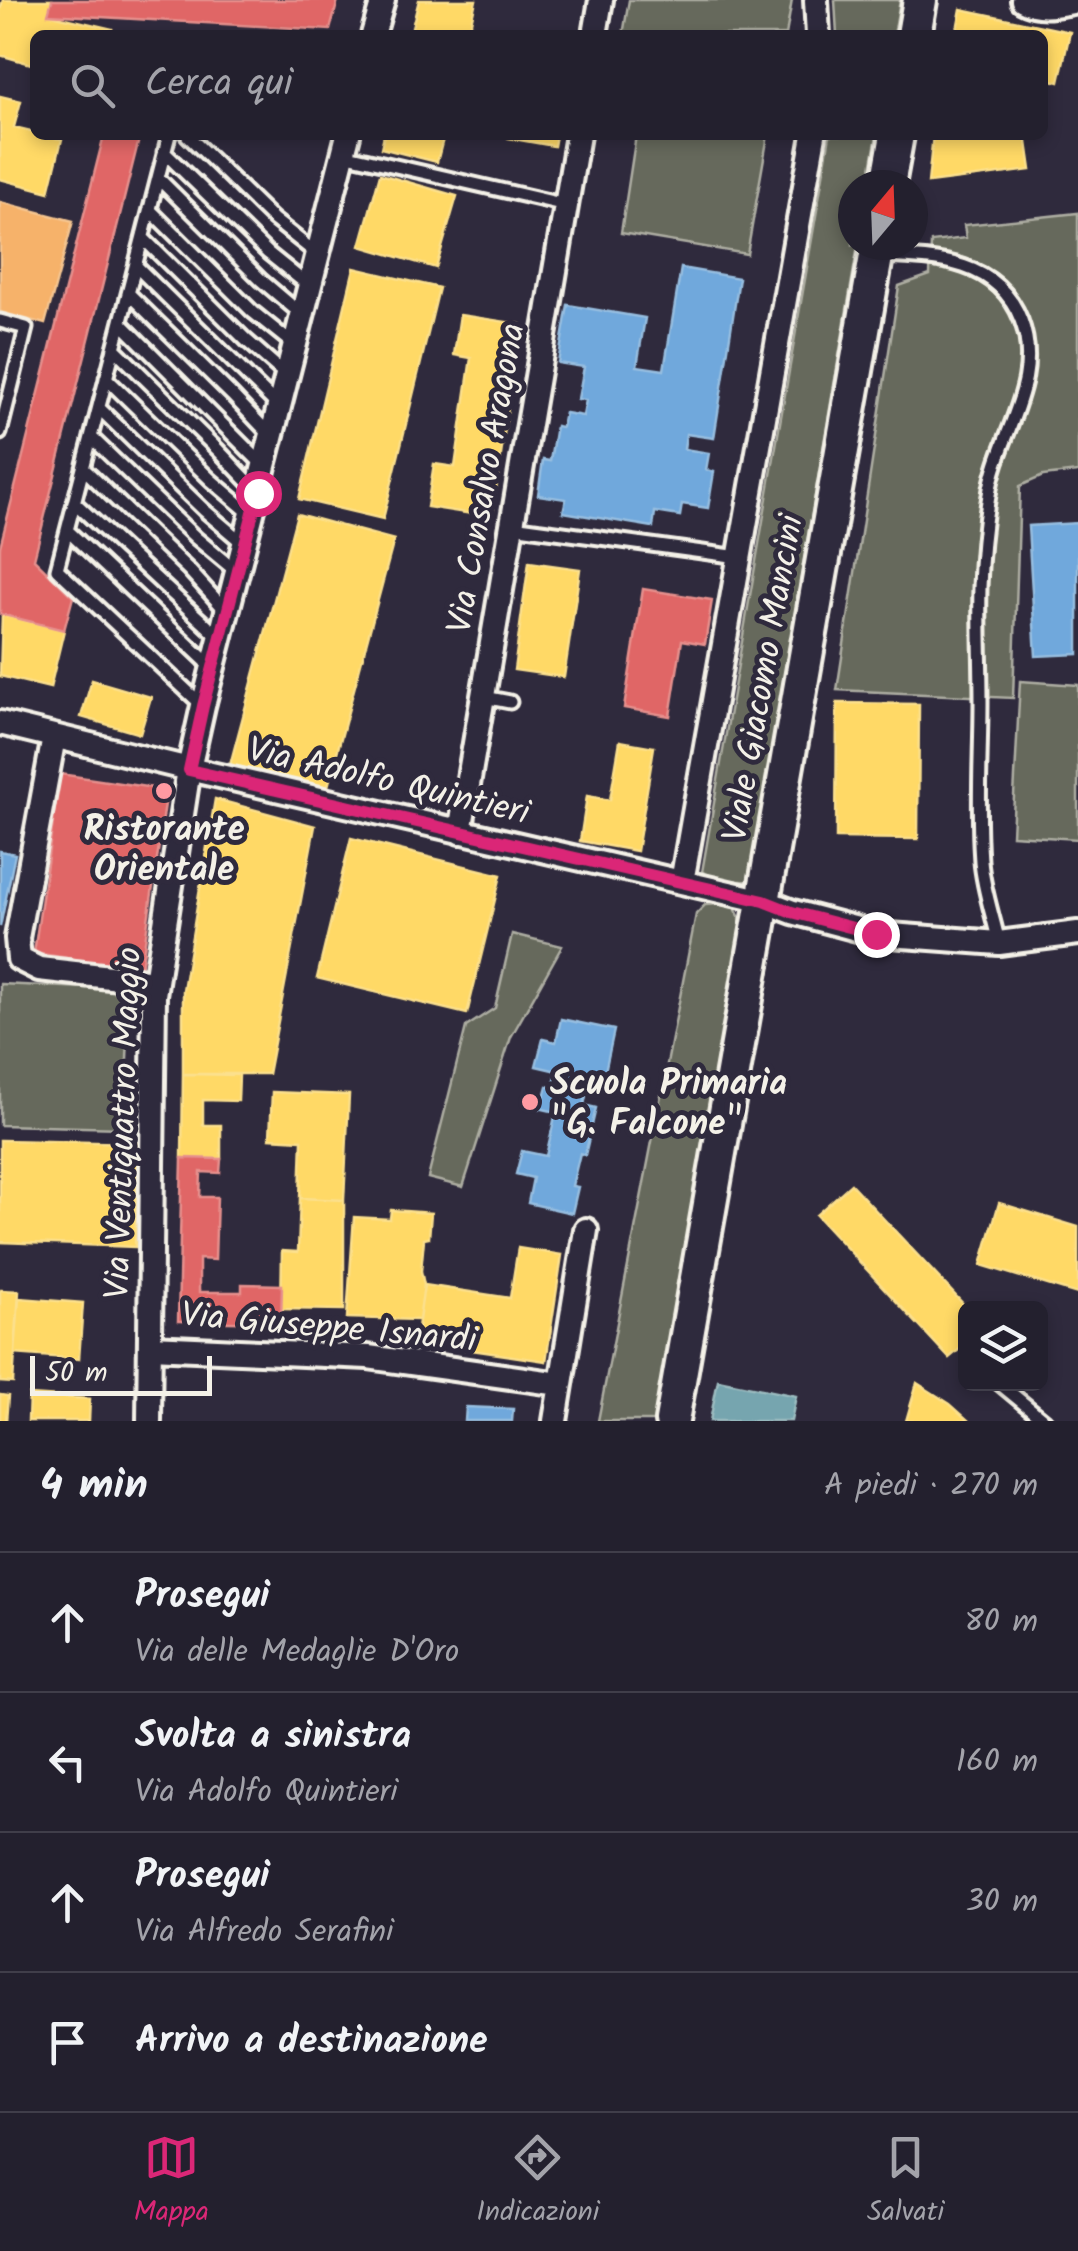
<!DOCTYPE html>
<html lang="it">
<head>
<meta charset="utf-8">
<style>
  body { margin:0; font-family:Kalam,sans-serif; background:#2b2836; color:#f1f3f6 }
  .controls { position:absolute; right:30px; bottom:30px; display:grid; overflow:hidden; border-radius:15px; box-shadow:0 5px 15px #0003 }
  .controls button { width:90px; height:90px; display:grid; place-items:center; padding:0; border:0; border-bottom:2px solid #403e4a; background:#23202e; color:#f1f3f6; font:50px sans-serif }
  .compass { position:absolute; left:838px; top:170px; width:90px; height:90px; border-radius:50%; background:#23202e; box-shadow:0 5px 15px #0003; rotate:19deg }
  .scale { position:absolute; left:30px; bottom:25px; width:182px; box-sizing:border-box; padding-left:10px; border:5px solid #f4f1e8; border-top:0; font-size:28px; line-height:35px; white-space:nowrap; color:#f4f1e8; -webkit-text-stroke:8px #2f2a3d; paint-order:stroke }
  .stop { position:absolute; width:30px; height:30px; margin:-22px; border:8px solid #db2777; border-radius:50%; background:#fff }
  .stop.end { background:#db2777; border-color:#fff; box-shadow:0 2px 10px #0008 }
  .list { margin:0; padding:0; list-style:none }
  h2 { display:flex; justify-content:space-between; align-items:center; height:130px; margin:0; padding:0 40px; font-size:42px }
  h2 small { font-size:32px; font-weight:400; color:#a3a3aa }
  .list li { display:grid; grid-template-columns:65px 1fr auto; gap:30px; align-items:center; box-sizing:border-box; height:140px; padding:0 40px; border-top:2px solid #403e4a }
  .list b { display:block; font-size:38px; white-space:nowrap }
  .list p { margin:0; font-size:32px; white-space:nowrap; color:#a3a3aa }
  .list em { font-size:32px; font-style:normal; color:#a3a3aa }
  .icon { flex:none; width:55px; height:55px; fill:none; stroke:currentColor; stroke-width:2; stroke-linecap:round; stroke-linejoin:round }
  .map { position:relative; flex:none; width:1078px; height:1421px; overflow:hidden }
  .search { position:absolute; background:#23202e; box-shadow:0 5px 15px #0003; left:30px; right:30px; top:30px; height:110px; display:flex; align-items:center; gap:25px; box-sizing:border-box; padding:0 35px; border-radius:15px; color:#a3a3aa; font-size:38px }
  .sheet { height:690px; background:#23202e }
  nav { display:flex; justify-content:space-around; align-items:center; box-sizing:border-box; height:140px; border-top:2px solid #403e4a; background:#23202e; font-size:28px; color:#a3a3aa }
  nav a { display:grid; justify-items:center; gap:5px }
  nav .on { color:#db2777 }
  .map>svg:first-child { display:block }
</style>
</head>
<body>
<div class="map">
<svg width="1078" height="1421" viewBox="0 0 1078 1421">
  <rect width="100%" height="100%" fill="#2f2a3d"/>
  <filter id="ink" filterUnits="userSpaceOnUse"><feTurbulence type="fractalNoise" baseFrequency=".01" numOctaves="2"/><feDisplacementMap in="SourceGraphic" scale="20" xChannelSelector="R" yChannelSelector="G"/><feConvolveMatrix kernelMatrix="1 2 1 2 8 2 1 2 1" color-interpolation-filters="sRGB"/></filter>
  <g filter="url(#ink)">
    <!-- green -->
    <path fill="#66695b" stroke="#adada2" stroke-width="2.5" d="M629 0H792L786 35H623Z
      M835 0H900L894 35H837Z
      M636 135H768L747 254 621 233Z
      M830 135H877L868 185H853V245H858L749 881C732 882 717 879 702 872Z
      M1078 213V472L1043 476 1020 486 1013 698 837 690 899 286 930 275 931 242 966 238 964 225Z
      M1020 681 1078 685V839L1012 835Z
      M720 904 735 908 740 918 745 953 664 1421H598L696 914 705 905Z
      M512 934 562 946 511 1037 463 1187 428 1178 466 1027 495 1008Z
      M0 984 130 990 124 1128 0 1125Z"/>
    <!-- homes -->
    <path fill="#ffd966" stroke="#fce08d" stroke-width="2.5" d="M3 0H52L48 14 112 29 110 35H35V65L0 55V11Z
      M419 0H476L468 35H410Z
      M961 9 1070 32 1059 82 1043 78V35H956Z
      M0 96 21 101 14 127 35 132V135L62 139 49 192 0 179Z
      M384 135H444L437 162 381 148Z
      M508 135H556L554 146 508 138Z
      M933 135H1026L1031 170 928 183Z
      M380 174 457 196 436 268 360 246Z
      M354 268 439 288 383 519 299 499Z
      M460 315 520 324 492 517 427 507 434 464 455 467 471 358 454 355Z
      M297 514 394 540 327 790 230 765Z
      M529 562 580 569 564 677 514 670Z
      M2 615 64 630 50 688 0 676Z
      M92 680 151 697 140 734 81 717Z
      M837 703 919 704 918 839 836 838Z
      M620 741 654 747 637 851 580 841 587 796 610 800Z
      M215 799 315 826 268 1074H183V990Z
      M351 838 501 875 467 1014 317 978Z
      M183 1074 239 1075 238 1101 203 1100V1125H221V1159L182 1158Z
      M272 1092 349 1095 344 1200 300 1198 302 1140 270 1138Z
      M0 1140 138 1143 135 1247 0 1242Z
      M851 1184 967 1308 966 1344 949 1358 816 1215Z
      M300 1198 344 1200V1310L281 1309 282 1251 298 1252Z
      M999 1203 1078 1227V1294L981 1265Z
      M391 1210 431 1213 429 1238 424 1239 421 1271 424 1285 419 1320 347 1318 354 1217 390 1219Z
      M518 1248 562 1255 546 1361 416 1342 424 1285 510 1298Z
      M0 1290 19 1291 13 1383 0 1382Z
      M19 1298 83 1303 79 1359 15 1354Z
      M917 1383 950 1404 969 1421H906Z
      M0 1395 8 1396 6 1421H0Z
      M29 1395 90 1399 89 1421H28Z"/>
    <!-- shops -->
    <path fill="#e06666" stroke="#e6908d" stroke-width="2.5" d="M52 0H338L330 30 48 14Z
      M104 135H140L34 559 73 597 64 630 0 614V547Z
      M643 589 712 600 705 644 682 640 670 716 624 708Z
      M60 774 167 790 141 969 34 953Z
      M182 1158 221 1159 220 1173 201 1172 200 1197H217L215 1260 199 1259V1292H242V1284L282 1285 281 1323 178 1321Z"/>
    <!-- schools -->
    <path fill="#6fa8dc" stroke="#97bee0" stroke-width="2.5" d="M681 268 739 278 714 438 686 434 684 449 709 453 706 470 714 472 708 508 682 504 680 516 655 512 653 527 563 512 566 499 538 495 543 460 550 461 556 426 562 427 565 413 583 416 586 400 578 399 584 367 558 363 568 305 645 318 637 366 664 370Z
      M1078 523V654L1036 656 1028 526Z
      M0 851 15 854 0 927Z
      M561 1019 614 1030 604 1076 591 1073 584 1105 596 1108 585 1155 580 1153 572 1186 578 1187 572 1213 528 1203 533 1178 516 1174 522 1151 546 1156 556 1112 530 1106 532 1094 544 1097 547 1086 553 1088 557 1071 536 1066 543 1039 556 1042Z
      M466 1407 513 1409 512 1421H465Z"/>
    <!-- health -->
    <path fill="#f6b26b" stroke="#f5c590" stroke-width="2.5" d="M0 202 73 221 45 324 0 312Z"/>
    <!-- public -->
    <path fill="#76a5af" stroke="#9cbcc0" stroke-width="2.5" d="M718 1380 796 1396 791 1421H710Z"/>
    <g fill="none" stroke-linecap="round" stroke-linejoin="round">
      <defs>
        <path id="lane" d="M169 135 57 569 203 706
          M187 135 273 219 317 254
          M164 152 268 253 309 286
          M343 154 566 205
          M158 178 261 280 301 314
          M150 210 253 312 294 345
          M143 238 246 340 287 376
          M878 256C933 258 997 258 1021 320 1045 383 997 435 989 495 984 525 981 557 980 587 979 625 981 663 981 701 981 754 977 808 981 861 983 888 993 916 999 943
          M136 266 279 407
          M129 294 232 395 270 435
          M0 321 26 328 0 433
          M121 323 263 465
          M114 348 218 450 256 490
          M106 378 211 480 252 515
          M99 408 204 510 245 545
          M91 437 196 538 238 573
          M83 468 189 570 228 613
          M74 502 221 639
          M512 526 739 557
          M67 530 213 668
          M484 697 510 702
          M1000 1384 1045 1421"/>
        <path id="street" d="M816 0 818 35
          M1023 0C1041 10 1059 4 1078 1
          M373 35 383 0
          M595 35 601 0
          M0 723 189 769 764 901 793 912 876 934 999 943 1078 933
          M54 737 17 938 19 959 39 969 155 982
          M460 832 578 135
          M682 882 814 135
          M151 1347 368 1357 560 1384
          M149 1421 154 995 189 769 203 706 348 135
          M555 1421 586 1230"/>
        <path id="secondary" d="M914 35 920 0
          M888 185 897 135
          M672 1421 878 245"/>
      </defs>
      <!-- lane casing -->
      <use href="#lane" stroke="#f4f1e8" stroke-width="19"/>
      <!-- street casing -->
      <use href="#street" stroke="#f4f1e8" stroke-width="30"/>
      <!-- secondary casing -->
      <use href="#secondary" stroke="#f4f1e8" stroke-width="40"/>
      <!-- lane -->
      <use href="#lane" stroke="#2f2a3d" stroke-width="11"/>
      <!-- street -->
      <use href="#street" stroke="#2f2a3d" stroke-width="22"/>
      <!-- secondary -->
      <use href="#secondary" stroke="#2f2a3d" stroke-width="32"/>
    </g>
  </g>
  <g fill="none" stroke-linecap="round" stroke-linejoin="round" filter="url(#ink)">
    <!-- route -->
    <path stroke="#db2777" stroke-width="12" d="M258 493 203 706 189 770 764 901 792 912 876 934"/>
  </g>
  <!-- markers -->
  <g fill="#ff9aa2" stroke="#2f2a3d" stroke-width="4">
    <circle cx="164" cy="791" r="10"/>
    <circle cx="530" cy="1102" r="10"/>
  </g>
  <g text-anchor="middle" stroke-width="10" stroke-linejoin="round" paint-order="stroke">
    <!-- street labels -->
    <g font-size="35" fill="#f4f1e8" stroke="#2f2a3d">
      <text transform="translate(485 478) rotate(-80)" y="12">Via Consalvo Aragona</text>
      <text transform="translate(762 678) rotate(-80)" y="12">Viale Giacomo Mancini</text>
      <text transform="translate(389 780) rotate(13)" y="12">Via Adolfo Quintieri</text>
      <text transform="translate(122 1123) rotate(-88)" y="12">Via Ventiquattro Maggio</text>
      <text transform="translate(329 1326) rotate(5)" y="12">Via Giuseppe Isnardi</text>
    </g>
    <!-- poi labels -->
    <g font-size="35" font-weight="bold" fill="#f4f1e8" stroke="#2f2a3d">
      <text x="164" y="840">Ristorante<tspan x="164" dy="40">Orientale</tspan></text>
      <text x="550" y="1094" text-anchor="start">Scuola Primaria<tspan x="550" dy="40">"G. Falcone"</tspan></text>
    </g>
  </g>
</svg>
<div class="controls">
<button><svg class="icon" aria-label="layers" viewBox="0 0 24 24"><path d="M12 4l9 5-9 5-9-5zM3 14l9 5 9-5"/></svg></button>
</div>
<svg class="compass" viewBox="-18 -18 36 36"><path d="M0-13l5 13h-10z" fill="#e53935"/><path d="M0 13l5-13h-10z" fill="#a3a3aa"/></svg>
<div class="scale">50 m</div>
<div class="stop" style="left:258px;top:493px"></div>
<div class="stop end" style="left:876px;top:934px"></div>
<div class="search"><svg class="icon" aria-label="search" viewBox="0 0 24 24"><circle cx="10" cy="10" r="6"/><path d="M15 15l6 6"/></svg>Cerca qui</div>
</div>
<section class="sheet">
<h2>4 min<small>A piedi · 270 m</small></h2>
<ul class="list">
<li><svg class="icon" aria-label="ahead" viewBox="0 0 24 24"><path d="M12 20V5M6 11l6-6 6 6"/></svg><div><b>Prosegui</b><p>Via delle Medaglie D'Oro</p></div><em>80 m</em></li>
<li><svg class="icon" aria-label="left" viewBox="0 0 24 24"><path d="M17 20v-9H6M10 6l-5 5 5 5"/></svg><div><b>Svolta a sinistra</b><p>Via Adolfo Quintieri</p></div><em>160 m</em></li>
<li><svg class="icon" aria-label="ahead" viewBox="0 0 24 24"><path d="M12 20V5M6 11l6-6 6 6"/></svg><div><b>Prosegui</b><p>Via Alfredo Serafini</p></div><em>30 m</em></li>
<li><svg class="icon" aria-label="arrive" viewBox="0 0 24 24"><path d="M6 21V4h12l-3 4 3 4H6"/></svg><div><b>Arrivo a destinazione</b></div></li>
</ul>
</section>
<nav>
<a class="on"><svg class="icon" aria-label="map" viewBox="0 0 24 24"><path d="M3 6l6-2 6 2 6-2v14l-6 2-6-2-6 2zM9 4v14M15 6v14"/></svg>Mappa</a>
<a><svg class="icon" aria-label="directions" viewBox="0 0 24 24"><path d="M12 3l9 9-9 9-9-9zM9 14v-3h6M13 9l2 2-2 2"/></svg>Indicazioni</a>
<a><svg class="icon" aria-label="saved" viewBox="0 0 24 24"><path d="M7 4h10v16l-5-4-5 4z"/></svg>Salvati</a>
</nav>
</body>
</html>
